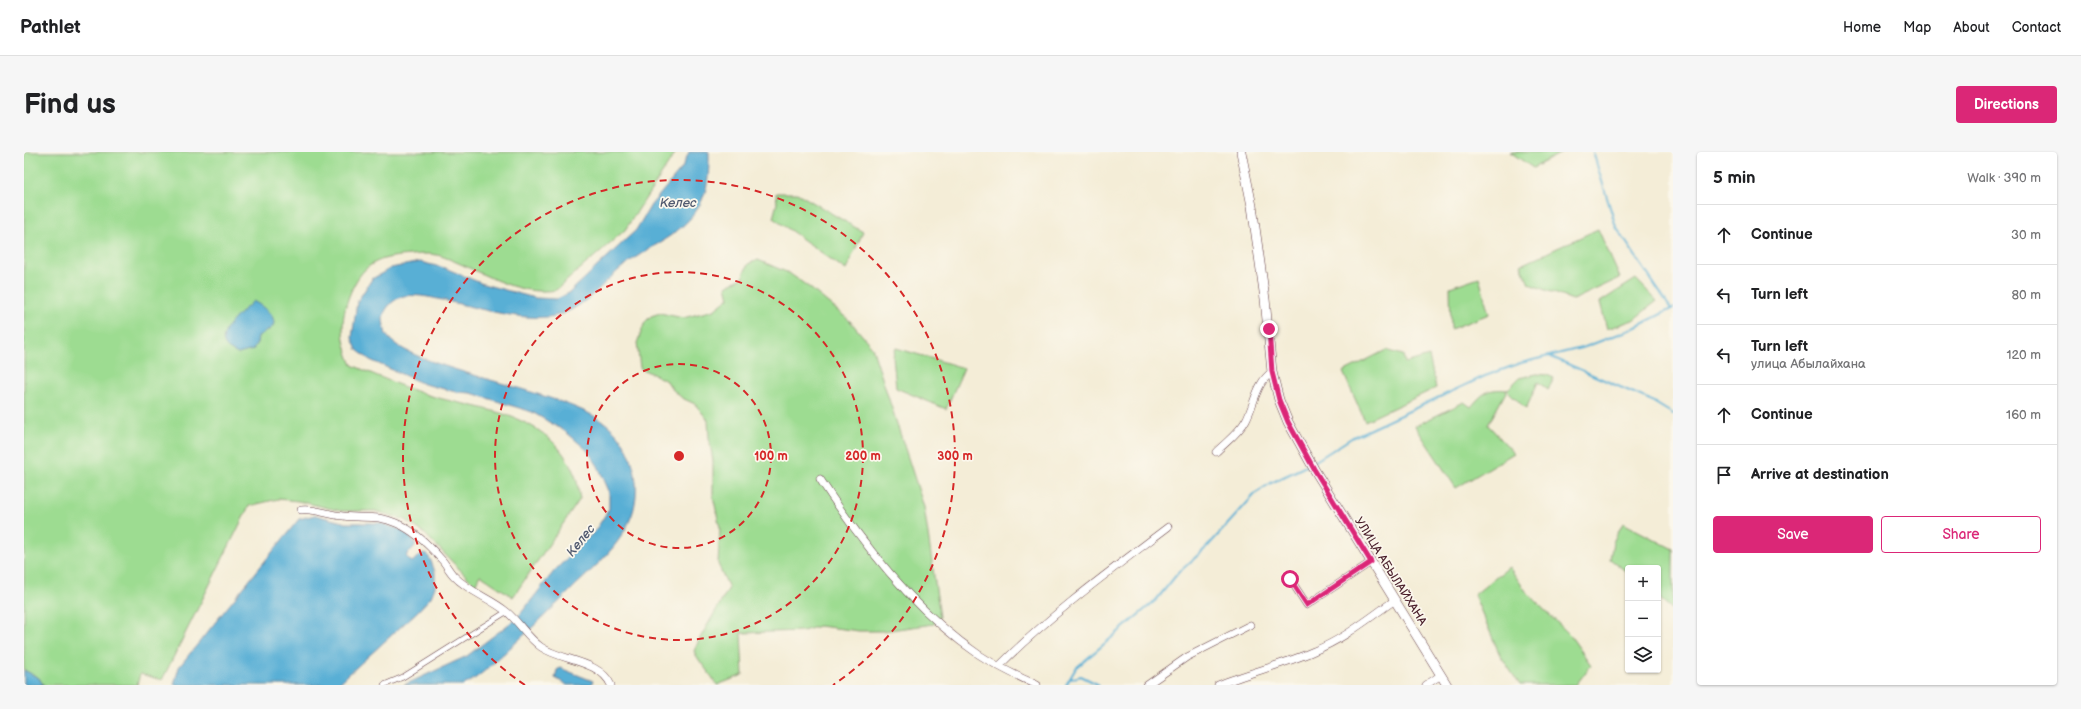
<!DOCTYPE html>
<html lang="en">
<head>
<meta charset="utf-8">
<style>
  body { margin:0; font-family:"Balsamiq Sans",sans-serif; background:#f6f6f6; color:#202124 }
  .controls { position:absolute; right:12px; bottom:12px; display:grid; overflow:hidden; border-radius:4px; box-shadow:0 1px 3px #0004 }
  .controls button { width:36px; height:36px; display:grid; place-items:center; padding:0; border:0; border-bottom:1px solid #e0e0e0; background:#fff; color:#202124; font:20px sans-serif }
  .stop { position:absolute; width:12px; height:12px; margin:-9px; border:3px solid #db2777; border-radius:50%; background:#fff }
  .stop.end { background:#db2777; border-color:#fff; box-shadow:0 1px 4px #0008 }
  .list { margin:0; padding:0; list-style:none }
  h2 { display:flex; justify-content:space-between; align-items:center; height:52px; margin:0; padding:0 16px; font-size:17px }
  h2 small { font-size:13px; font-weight:400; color:#757577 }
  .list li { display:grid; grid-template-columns:26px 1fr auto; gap:12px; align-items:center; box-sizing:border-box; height:60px; padding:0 16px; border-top:1px solid #e0e0e0 }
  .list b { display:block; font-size:15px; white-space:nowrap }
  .list p { margin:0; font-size:13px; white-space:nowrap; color:#757577 }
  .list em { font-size:13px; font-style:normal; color:#757577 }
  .actions { display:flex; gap:8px; padding:12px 16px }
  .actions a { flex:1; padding:9px 0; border:1px solid #db2777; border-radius:4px; text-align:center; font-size:14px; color:#db2777 }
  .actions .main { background:#db2777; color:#fff }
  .icon { flex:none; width:22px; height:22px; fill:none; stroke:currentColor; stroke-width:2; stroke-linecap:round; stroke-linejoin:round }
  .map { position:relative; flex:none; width:1649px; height:533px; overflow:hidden; border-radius:4px }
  header { display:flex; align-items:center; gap:24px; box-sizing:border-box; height:56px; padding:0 20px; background:#fff; border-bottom:1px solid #e0e0e0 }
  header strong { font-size:19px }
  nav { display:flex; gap:22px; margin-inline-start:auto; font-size:14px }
  .intro { display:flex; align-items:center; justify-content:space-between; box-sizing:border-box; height:96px; padding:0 24px }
  h1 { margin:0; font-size:28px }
  .button { padding:10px 18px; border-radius:4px; background:#db2777; color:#fff; font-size:14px; font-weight:700 }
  main { display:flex; gap:24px; padding:0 24px }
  aside { flex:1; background:#fff; border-radius:4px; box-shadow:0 1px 3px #0004 }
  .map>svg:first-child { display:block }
</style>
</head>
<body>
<header>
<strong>Pathlet</strong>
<nav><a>Home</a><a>Map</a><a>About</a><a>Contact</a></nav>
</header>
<div class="intro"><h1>Find us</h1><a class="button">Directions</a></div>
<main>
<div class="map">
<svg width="1649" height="533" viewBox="0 0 1649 533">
  <rect width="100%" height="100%" fill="#fbf7ec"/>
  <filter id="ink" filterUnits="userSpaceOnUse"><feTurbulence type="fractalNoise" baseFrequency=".025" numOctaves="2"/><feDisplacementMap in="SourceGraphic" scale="8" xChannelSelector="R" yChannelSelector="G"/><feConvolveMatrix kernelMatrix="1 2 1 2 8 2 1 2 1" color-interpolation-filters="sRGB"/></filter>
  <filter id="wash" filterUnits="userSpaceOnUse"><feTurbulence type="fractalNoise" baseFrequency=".012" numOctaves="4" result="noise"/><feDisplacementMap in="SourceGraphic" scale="16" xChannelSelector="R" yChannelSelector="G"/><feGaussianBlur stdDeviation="0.9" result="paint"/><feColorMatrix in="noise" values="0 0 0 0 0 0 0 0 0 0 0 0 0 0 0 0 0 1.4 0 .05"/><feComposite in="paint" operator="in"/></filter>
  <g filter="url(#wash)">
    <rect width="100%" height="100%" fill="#f4edd7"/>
    <!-- green -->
    <path fill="#9ddc91" stroke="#747e5e" d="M0 0H652L601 78 532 138C491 145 454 117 417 104 407 101 397 102 387 103 358 105 341 109 328 137 316 164 316 186 328 213 354 224 380 236 407 244 462 259 524 261 550 321 554 329 554 339 556 347L489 445 456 423 451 433 400 381 382 368 351 359H317L274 349 254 347 225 354 138 528 116 522 113 533H19L15 526 0 518Z
      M1486 0H1539L1509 16Z
      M752 41H773L839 80 822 118 749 66 753 51Z
      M1574 77 1596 126 1549 148 1505 132 1497 113Z
      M734 108 765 121 786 136 826 169 848 195 900 355 916 465 910 472 859 479H835L795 474 779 479 717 481 719 523 693 533C687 522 674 509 670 499L676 486 705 436 694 412 696 376 689 344V309L685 286 684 268 671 252 658 246 648 237 643 229 616 216 613 191 621 170 627 164 636 161 659 166 690 158 705 146 702 134 718 126 724 112Z
      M1455 125 1465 162 1427 177 1426 135Z
      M1612 127 1633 149 1609 168 1583 177 1576 150Z
      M872 196 940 216 922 257 872 236 869 204Z
      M1362 198 1379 203 1381 211 1405 204 1412 236 1341 269 1319 220Z
      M1513 222 1523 223 1530 226 1524 238 1514 230 1502 257 1483 238 1464 273 1490 301 1432 336 1391 274 1440 250 1447 255C1459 241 1464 236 1483 238L1495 226Z
      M1599 371 1649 397V458L1634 445V416H1604V421L1586 407 1589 390Z
      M1485 415 1504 442 1546 483 1567 513 1552 533H1496L1476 503 1450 443Z"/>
    <!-- water -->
    <path fill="#58afd5" stroke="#516780" d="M665 0H685C685 16 685 33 678 48 665 79 630 92 605 110 581 127 561 158 530 164 501 170 453 156 423 149 409 146 395 142 380 144 371 146 360 156 359 166 359 170 361 179 362 182 380 217 546 238 586 275 599 286 606 301 610 317 614 334 613 354 605 370 594 395 572 414 553 432 531 454 509 475 486 496 476 505 452 529 439 533 430 533 392 533 380 533L443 504 494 465 531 418 571 379 585 357V339L574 314 563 298 542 280 508 260 447 241 432 240 400 232 346 208 333 198 328 186 333 150 348 127 367 116 396 110 421 116 459 132 511 146 533 147 545 141 612 78 627 53 658 16Z
      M229 149C237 153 260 168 245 178 242 180 237 182 234 184L233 191 229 198 214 202C210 200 203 197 201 193 192 179 221 158 229 149Z
      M291 363 322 371H356L378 378 391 390V394L382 404 388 410 398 401 403 402 407 409 411 420V435L407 445 394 459 313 533H150L155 515 275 367Z
      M536 516 569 529 567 533H543L531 526 533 518Z
      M0 518 15 526 19 533H0Z"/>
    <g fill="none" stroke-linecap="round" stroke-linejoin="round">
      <!-- stream -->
      <path stroke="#58afd5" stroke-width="2" d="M1569 0 1592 75 1647 157
        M1525 204 1626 248 1649 262
        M1290 310 1329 285 1461 224 1497 211 1561 195 1608 177 1649 156
        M1046 527 1057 524 1075 533
        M1042 533 1052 516 1133 447 1154 421 1183 395 1233 340 1247 331 1284 313"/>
    </g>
  </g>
  <g filter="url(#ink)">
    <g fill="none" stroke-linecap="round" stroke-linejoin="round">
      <defs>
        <path id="pedestrian" d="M360 533 379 525 482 460"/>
        <path id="minor" d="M1192 300C1202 290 1215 281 1222 268 1231 251 1232 231 1248 220
          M796 327C837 390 890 459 954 502 972 514 993 524 1013 533
          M277 358C291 356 304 363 319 364 339 367 352 362 372 371 389 378 405 393 417 407 422 412 425 419 430 424 445 440 466 446 483 460 495 470 504 486 517 495 537 509 576 508 587 533
          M1266 427 1283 453 1347 410
          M975 514C1027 462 1086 419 1144 375
          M1123 533 1163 505 1226 473
          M1194 533C1226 520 1259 513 1290 499 1320 487 1345 466 1371 448
          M1402 533 1417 523"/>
        <path id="secondary" d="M1217 0 1228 54 1241 147 1248 220 1255 248 1264 270 1290 317 1423 533"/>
      </defs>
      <!-- pedestrian casing -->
      <use href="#pedestrian" stroke="#643e45" stroke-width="6"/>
      <!-- minor casing -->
      <use href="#minor" stroke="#643e45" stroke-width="8"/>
      <!-- secondary casing -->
      <use href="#secondary" stroke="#643e45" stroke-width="10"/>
      <!-- pedestrian -->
      <use href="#pedestrian" stroke="#fff" stroke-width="5"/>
      <!-- minor -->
      <use href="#minor" stroke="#fff" stroke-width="7"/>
      <!-- secondary -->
      <use href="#secondary" stroke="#fff" stroke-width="9"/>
    </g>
  </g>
  <g fill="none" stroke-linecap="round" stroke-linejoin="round" filter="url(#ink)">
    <!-- route -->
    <path stroke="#db2777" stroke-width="5" d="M1245 177 1248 220 1255 248 1264 270 1290 317 1347 410 1283 453 1266 427"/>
  </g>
  <!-- distance rings -->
  <g fill="none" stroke="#d62828" stroke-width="2" stroke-dasharray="7 5">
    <circle cx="655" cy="304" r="92"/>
    <circle cx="655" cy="304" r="184"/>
    <path d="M501 533A276 276 0 1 1 809 533"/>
  </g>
  <g text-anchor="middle" stroke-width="3.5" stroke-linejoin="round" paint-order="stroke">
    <!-- street labels -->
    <g font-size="12" fill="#4a1f2b" stroke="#fbf7ec">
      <text transform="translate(1367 419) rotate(58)" y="4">УЛИЦА АБЫЛАЙХАНА</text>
    </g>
    <!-- water labels -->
    <g font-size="13" font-style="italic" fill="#50596f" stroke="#fbf7ec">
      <text x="654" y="55">Келес</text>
      <text transform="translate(556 388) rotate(-51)" y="5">Келес</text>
    </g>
  </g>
  <circle cx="655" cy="304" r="6" fill="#d62828" stroke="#fbf7ec" stroke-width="2"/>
  <g font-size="12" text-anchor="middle" font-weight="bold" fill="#d62828" stroke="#fbf7ec" stroke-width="3.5" stroke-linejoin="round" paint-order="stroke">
    <text x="747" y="308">100 m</text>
    <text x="839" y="308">200 m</text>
    <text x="931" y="308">300 m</text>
  </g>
</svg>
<div class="controls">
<button>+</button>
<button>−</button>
<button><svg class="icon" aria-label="layers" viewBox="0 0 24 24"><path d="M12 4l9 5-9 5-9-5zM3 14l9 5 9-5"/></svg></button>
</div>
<div class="stop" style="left:1266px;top:427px"></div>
<div class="stop end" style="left:1245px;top:177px"></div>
</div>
<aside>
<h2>5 min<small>Walk · 390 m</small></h2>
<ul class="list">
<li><svg class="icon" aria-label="ahead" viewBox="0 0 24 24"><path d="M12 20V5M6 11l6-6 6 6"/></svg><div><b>Continue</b></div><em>30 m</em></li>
<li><svg class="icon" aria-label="left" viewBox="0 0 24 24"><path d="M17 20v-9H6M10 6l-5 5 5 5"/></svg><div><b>Turn left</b></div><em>80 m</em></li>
<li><svg class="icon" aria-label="left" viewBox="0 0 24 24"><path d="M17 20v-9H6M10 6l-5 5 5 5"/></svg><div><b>Turn left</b><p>улица Абылайхана</p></div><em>120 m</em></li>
<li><svg class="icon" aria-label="ahead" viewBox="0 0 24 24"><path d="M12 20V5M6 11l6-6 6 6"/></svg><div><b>Continue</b></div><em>160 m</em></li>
<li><svg class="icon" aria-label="arrive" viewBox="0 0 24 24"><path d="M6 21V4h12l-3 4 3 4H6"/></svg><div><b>Arrive at destination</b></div></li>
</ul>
<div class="actions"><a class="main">Save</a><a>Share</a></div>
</aside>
</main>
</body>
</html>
